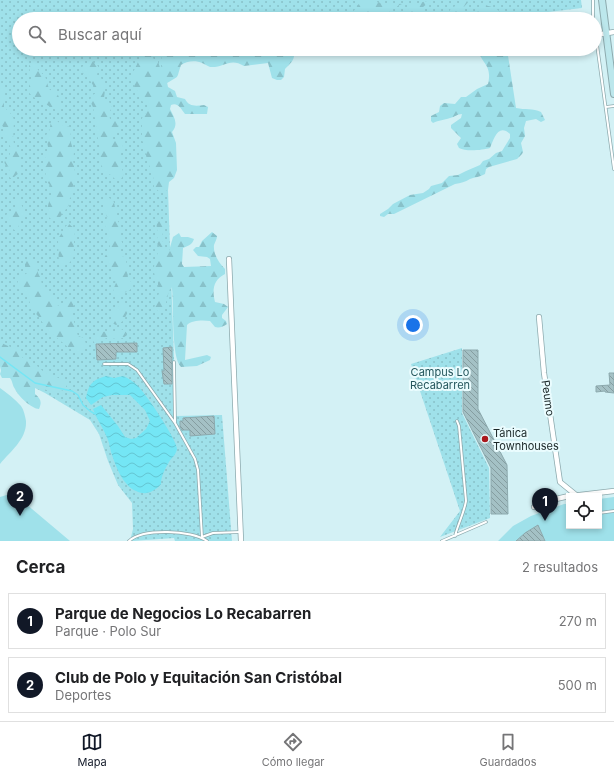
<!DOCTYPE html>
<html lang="es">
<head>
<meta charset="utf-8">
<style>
  body { margin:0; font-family:Inter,sans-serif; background:#f6f6f6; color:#202124 }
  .controls { position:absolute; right:12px; bottom:12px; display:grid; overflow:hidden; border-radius:0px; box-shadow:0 2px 6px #0003 }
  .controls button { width:36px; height:36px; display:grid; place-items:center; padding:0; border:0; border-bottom:1px solid #e0e0e0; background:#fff; color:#202124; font:20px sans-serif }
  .you { position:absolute; left:413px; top:325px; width:14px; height:14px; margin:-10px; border:3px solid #fff; border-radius:50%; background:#1a73e8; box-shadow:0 0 0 6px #1a73e833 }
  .badge { display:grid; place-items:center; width:26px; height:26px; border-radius:50%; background:#111827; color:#fff; font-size:13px; font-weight:700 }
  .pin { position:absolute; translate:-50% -33px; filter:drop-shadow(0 1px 2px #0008) }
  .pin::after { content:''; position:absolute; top:21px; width:14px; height:12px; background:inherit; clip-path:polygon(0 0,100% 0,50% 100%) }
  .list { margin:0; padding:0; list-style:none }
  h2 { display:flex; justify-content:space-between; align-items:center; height:52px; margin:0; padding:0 16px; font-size:17px }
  h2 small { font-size:13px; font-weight:400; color:#757577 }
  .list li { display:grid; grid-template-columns:26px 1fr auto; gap:12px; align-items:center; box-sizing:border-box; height:56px; margin:0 8px 8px; padding:0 8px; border:1px solid #e0e0e0; border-radius:0px }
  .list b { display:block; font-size:15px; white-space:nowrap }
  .list p { margin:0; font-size:13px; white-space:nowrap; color:#757577 }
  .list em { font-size:13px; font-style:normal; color:#757577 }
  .icon { flex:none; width:22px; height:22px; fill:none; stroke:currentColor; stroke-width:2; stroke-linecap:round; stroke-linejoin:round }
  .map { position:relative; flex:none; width:614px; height:541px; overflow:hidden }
  .search { position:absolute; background:#fff; box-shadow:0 2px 6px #0003; left:12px; right:12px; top:12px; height:44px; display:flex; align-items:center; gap:10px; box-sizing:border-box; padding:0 14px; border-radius:22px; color:#757577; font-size:15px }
  .sheet { height:180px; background:#fff }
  nav { display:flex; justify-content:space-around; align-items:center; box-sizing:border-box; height:56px; border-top:1px solid #e0e0e0; background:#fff; font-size:11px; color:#757577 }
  nav a { display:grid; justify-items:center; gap:2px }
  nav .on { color:#111827 }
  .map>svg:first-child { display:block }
</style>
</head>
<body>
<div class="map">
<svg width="614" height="541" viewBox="0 0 614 541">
  <defs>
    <pattern id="grass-dots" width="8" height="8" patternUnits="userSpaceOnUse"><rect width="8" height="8" fill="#9fe1ea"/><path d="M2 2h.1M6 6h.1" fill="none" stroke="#88c1c9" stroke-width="1.8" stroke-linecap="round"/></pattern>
    <pattern id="forest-firs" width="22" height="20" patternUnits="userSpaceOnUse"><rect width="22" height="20" fill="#9fe1ea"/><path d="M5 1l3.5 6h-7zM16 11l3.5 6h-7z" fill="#88c1c9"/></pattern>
    <pattern id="water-waves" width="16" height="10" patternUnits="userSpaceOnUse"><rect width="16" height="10" fill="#74e6f5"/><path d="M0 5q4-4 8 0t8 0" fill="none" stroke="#64c5d2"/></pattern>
    <pattern id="building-back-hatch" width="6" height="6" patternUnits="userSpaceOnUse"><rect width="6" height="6" fill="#a4c1c5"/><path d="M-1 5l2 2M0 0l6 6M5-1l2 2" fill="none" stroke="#859da0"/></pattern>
  </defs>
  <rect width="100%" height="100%" fill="#d3f1f5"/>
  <!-- grass -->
  <path fill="url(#grass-dots)" d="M0 0H581L582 8 488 19H19V49H241L167 60 168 190 176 416 222 415 232 541H175L174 538 132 541 131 537 133 529 132 503 118 485 108 461 99 434 90 420 45 393 35 388 0 363Z
    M462 348V413L489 468 490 518 440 537 460 511 411 364Z"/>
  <!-- forest -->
  <path fill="url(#forest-firs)" d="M370 0C377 4 394 3 402 4L388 10 393 15 404 11 409 5 432 0 423 7V13C431 21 440 17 449 12L451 8 458 5 461 0H470L463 8 464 13C473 14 480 12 485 5L495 8 503 14 502 19H341L350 16 361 1Z
    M161 49H298L294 52C295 60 291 63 285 69L284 77 281 80H277L272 78 268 63 244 66C230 57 224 68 210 67 207 66 205 64 202 63 196 60 186 61 181 65 176 79 181 75 167 83L168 87 175 91 177 97 185 99C189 107 196 106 204 105L208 107 207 114H185C181 109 178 102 171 105L170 109C174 117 179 124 172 132L176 143 177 170 174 178 169 182 168 190 161 193 154 187 153 174 147 160 144 145 142 140V118L147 111V105C140 101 142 98 138 92 126 73 136 72 141 54L144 53 152 55 154 60 158 61 160 68 162 67Z
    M479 49H507L516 108C525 110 533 108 541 112L545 120 541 122 536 119 526 121 524 128 525 136 521 143 523 152 522 154 517 159 489 167 486 169 485 174C480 177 475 177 470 179 465 182 461 183 455 184L394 214H388L384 217 380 216V214L388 209 393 204 410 195 423 193 429 189 431 186 442 183 449 176 458 175 466 171 480 165 483 161 489 159 496 153 502 151 510 138V134C498 123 494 139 490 148 483 150 466 152 459 148L457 144 461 138 451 128V125L461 118 462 114C457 114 455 117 450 118 444 120 439 120 433 123L431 121V116L439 112 440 106 444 103 455 104 461 97H466L477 89 488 84C493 63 479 63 479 49Z
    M91 60 98 66 97 75 103 80 105 90 104 98 109 102 112 107 109 113 110 119 117 121 119 126 117 131 111 133V136L113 140H121L123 146 119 161 124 174 121 179 117 181 111 175 106 173 100 163V146L96 131 97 122C92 115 96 109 90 102L91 96 96 93C95 86 88 77 83 73L82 67Z
    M35 63 38 70 45 76 49 89 58 95 62 105 60 110H56C48 105 38 101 30 94L29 82 33 75 30 72 29 65Z
    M0 87 3 89 4 107 12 115 14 120 13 138 14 144 20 153 19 173 14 177 10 178 9 168 5 164 4 161 9 158 11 149 9 143 4 135V128L0 123Z
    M56 120 62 125 68 126 71 131 70 140 74 152 73 161 76 177 72 189V195L69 200V205L58 220 54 221C39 213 54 199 51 188 50 184 48 183 45 180L46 170 44 162 48 147 46 135 49 132 51 122Z
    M107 197 113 200C117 209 113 217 120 224V237L123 245 120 251V254L126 259 128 278 132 283 130 290 120 295H117L113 290 116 283 110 267C105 264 104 261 105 256L111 250 109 243V234L105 226 107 217 104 207 103 199Z
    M18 199C21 203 25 211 24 215 23 220 22 217 20 221 19 225 19 227 16 231L13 229 6 215 16 208 15 201Z
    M160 220 164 221 165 223 162 237 164 248 169 251 173 237 179 233 181 237H188L194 239C192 245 188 246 183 248L182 264 184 267 211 266 210 259 207 257 198 256 193 250 196 247H199L202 241 212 232 217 236C217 239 215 242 214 245 213 254 219 263 225 269V274C213 280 212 290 215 302L224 304 228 307 222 315V318L226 321 227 324C223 327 219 328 215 327L210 321C203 320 192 320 187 325L185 360 207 355 211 357 210 360 197 366 181 367C171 358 174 304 172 289L171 287C167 294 167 303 163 311L159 312 154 308 160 290 158 287V280C149 272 157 256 160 247L156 243 158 235 156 222Z
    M69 224 75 229C75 234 74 238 74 243 73 257 77 260 62 267L59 266 58 239 66 226Z
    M28 259 34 260 37 264 38 273 41 279 42 287 45 291 53 296 57 305 60 306 67 298H70C77 307 72 308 73 317 74 322 76 330 78 336L84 338 86 344 79 351H74L68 347 46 329 40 318 37 315 31 305 27 296 16 287 19 278 29 272 25 266V262Z
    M121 304 127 306 129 310 123 321 116 325 112 323 111 315Z
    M121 329 126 332 127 335 123 338 118 339 107 338 94 343 92 339 98 332 115 331Z
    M0 342C6 346 13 347 19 351V355L30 363 37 366 44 372 61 379 67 385 64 390C53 394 48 390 38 387L35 388V394C41 399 42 402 39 409 32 409 18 396 15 389 12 385 13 382 10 378H2L0 374 1 371 0 366Z"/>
  <!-- park -->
  <path fill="#9fe1ea" d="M0 388C7 393 15 399 21 406 24 410 25 416 26 421 27 439 11 451 0 464Z
    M13 493 70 541H0V497Z
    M614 497V541H498L513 526 531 516 564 504H569V526H599V499Z"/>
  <!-- water -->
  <path fill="url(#water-waves)" d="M106 376 114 378 123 376C128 378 134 382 138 386 146 394 177 440 177 449 176 455 172 457 169 462 165 469 161 476 161 484 156 490 149 494 142 493 125 490 117 470 112 455 110 450 110 445 108 440 104 429 97 420 93 409L101 405 118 426 125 437 131 439 136 438 146 429 150 421 145 410 130 395H112L103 397 91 405 86 398C89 383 93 380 106 376Z"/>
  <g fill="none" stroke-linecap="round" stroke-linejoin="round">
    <!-- stream -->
    <path stroke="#74e6f5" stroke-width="1.5" d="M0 357 35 383 72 391 78 395 83 405 90 411 95 414"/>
  </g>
  <!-- building -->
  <path fill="url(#building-back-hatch)" stroke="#8ca9ad" d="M137 343V352H116V359L97 360 96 344Z
    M172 347V384H164L162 371H164L163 348Z
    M463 350H478V409L507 465 508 514H491V468L463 412Z
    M609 373H614V393L605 392V391L596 392V386L610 385Z
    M214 416 215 434 190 436V430H182L180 427V421H183V418Z
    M538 525 545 541H516L525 533Z"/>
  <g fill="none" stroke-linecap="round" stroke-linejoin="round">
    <defs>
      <path id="lane" d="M593 0V19
        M595 30 614 169
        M606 107 614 106
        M174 362 175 422
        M104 364H128L137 370 175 423 195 459 198 470 202 537
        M599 513 614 511
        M455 536C458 524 464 513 466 501L459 426 457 421
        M202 537 213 533 240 532
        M129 541C143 528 192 530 207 541
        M442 541 486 522"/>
      <path id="street" d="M596 35 614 32
        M229 259 241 541
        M539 317 544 373 560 482 576 495
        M571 496 614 491
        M534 507 556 499 569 496"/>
      <path id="secondary" d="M602 0 614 94"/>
    </defs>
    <!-- lane casing -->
    <use href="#lane" stroke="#8daaae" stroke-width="3.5"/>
    <!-- street casing -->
    <use href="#street" stroke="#8daaae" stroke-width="6"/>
    <!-- secondary casing -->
    <use href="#secondary" stroke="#8daaae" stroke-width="8"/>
    <!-- lane -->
    <use href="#lane" stroke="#fff" stroke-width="2"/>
    <!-- street -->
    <use href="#street" stroke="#fff" stroke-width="4.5"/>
    <!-- secondary -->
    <use href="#secondary" stroke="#bce7ec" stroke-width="6"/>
  </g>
  <!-- markers -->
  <circle fill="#aa171b" stroke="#eafcfe" stroke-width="1.5" cx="485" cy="439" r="4"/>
  <g text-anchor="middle" stroke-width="4" stroke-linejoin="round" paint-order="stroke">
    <!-- park labels -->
    <g font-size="11" fill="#25575d" stroke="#eafcfe">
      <text x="440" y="376">Campus Lo<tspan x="440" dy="13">Recabarren</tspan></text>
    </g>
    <!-- street labels -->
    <g font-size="11" fill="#1a2627" stroke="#eafcfe">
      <text transform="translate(548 398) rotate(82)" y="4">Peumo</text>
    </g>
    <!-- poi labels -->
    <g font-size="11" fill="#1a2627" stroke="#eafcfe" text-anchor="start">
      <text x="493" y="437">Tánica<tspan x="493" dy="13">Townhouses</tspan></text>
    </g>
  </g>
</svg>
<div class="controls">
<button><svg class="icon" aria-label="locate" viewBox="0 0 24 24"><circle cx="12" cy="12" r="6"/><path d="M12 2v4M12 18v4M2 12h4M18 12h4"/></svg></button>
</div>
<div class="you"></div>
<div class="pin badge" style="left:545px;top:521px">1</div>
<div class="pin badge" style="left:20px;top:516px">2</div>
<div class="search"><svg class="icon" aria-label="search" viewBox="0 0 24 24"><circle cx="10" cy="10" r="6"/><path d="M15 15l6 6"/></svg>Buscar aquí</div>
</div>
<section class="sheet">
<h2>Cerca<small>2 resultados</small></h2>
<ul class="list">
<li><span class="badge">1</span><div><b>Parque de Negocios Lo Recabarren</b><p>Parque · Polo Sur</p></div><em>270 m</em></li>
<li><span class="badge">2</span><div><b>Club de Polo y Equitación San Cristóbal</b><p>Deportes</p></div><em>500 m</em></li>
</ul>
</section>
<nav>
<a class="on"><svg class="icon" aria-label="map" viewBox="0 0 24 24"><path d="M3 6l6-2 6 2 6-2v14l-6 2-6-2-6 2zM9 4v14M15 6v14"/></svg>Mapa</a>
<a><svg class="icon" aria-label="directions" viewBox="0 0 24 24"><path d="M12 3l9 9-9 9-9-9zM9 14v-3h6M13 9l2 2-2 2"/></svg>Cómo llegar</a>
<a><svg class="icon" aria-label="saved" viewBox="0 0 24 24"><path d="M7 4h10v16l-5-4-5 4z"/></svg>Guardados</a>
</nav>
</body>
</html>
